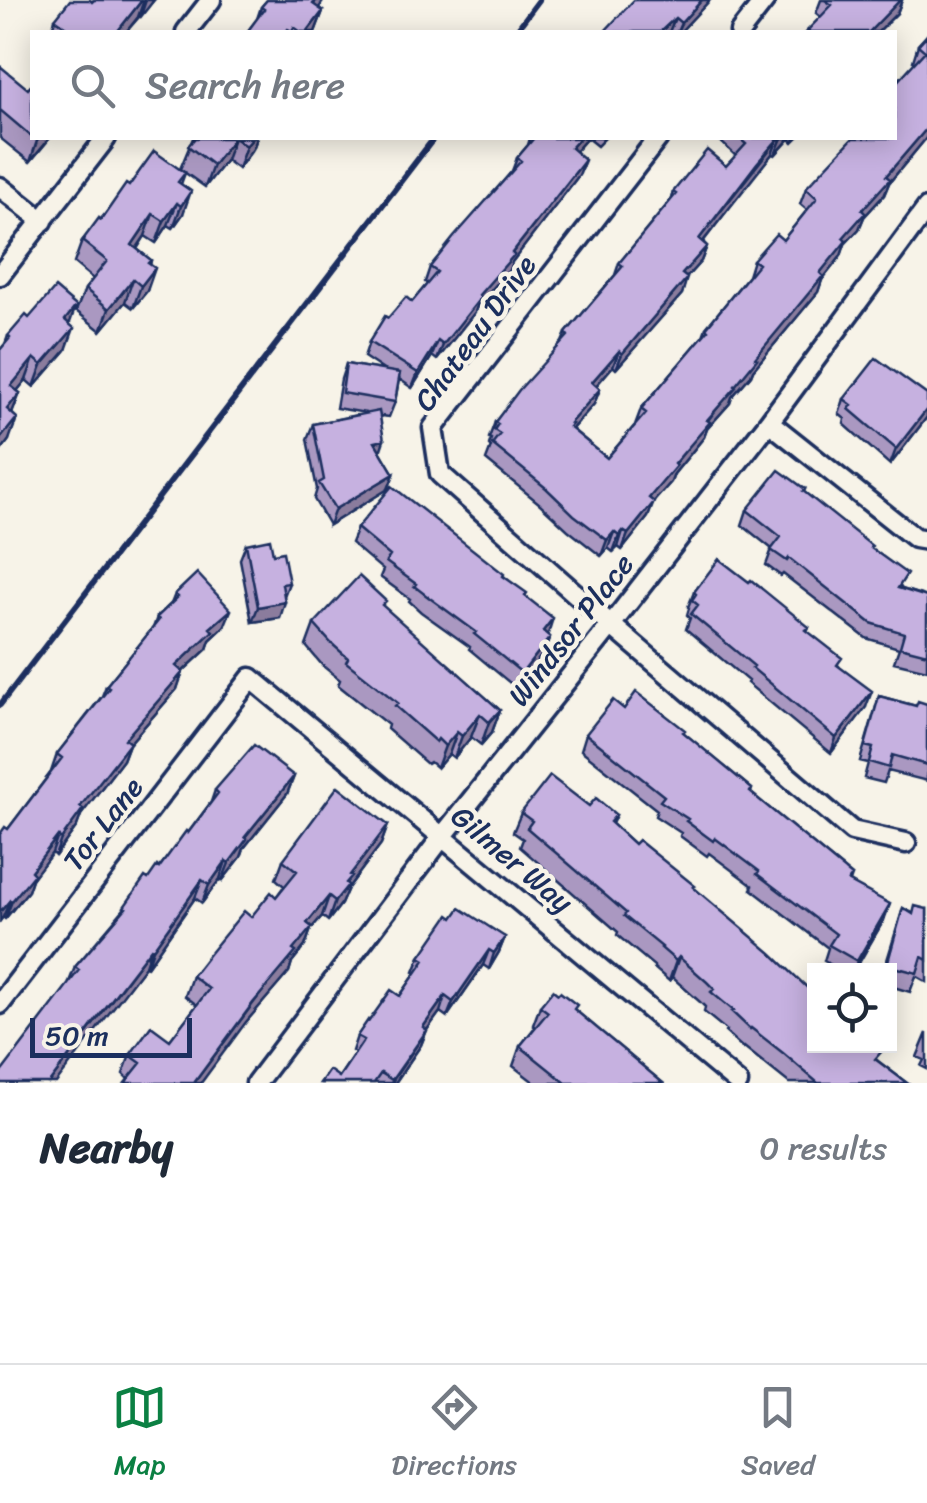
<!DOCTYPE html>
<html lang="en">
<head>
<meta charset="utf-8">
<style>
  body { margin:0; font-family:Sriracha,sans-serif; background:#f2f2f3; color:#1f2937 }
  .controls { position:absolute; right:30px; bottom:30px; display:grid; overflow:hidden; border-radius:0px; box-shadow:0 5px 25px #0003 }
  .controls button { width:90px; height:90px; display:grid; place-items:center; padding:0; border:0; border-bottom:2px solid #e0e1e3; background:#fff; color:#1f2937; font:50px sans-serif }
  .scale { position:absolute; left:30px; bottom:25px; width:162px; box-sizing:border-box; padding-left:10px; border:5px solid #1b2f5e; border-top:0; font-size:28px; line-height:35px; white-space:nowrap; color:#1b2f5e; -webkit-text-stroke:8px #f7f3e8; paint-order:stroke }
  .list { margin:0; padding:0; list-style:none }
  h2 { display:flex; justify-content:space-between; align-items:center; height:130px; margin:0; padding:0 40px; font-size:42px }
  h2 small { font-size:32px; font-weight:400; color:#747a83 }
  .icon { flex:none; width:55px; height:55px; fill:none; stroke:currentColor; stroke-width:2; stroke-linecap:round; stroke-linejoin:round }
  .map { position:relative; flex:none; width:927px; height:1083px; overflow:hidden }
  .search { position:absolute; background:#fff; box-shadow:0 5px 25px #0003; left:30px; right:30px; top:30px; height:110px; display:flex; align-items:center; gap:25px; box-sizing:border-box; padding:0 35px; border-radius:0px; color:#747a83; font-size:38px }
  .sheet { height:280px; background:#fff }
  nav { display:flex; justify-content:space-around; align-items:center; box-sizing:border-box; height:140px; border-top:2px solid #e0e1e3; background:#fff; font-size:28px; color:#747a83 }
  nav a { display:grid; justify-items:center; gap:5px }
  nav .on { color:#0b8043 }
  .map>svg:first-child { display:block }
</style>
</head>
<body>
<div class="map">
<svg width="927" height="1083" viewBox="0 0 927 1083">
  <rect width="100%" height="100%" fill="#f7f3e8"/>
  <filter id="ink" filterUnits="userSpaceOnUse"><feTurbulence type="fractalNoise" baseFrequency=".01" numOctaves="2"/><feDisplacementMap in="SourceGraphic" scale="20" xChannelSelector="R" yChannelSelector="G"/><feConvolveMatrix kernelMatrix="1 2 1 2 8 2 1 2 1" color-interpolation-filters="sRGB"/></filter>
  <g filter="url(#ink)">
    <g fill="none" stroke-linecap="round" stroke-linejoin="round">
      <defs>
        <path id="minor" d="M186 32 211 0
          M740 32 765 0
          M658 138 433 428 440 474 611 625 852 831 906 843
          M0 187 43 221
          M0 275 106 138
          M769 422 915 538 927 540
          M0 1004 251 678 738 1083
          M256 1083 442 837 611 625 769 422 927 208"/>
      </defs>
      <!-- minor casing -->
      <use href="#minor" stroke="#1b2f5e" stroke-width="25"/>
      <!-- minor -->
      <use href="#minor" stroke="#f7f3e8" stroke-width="18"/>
      <!-- rail -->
      <path stroke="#1b2f5e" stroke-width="6" d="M515 32 539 0
        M0 705 434 138"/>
    </g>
    <!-- wall -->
    <path fill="#aa98c1" stroke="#1b2f5e" stroke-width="2.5" d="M94 0H154L126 32H51L55 19Z
      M267 0H323L319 8 323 11 315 32H247L257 19 261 7Z
      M710 0 680 32H604Z
      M821 0H902L897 13 878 32H806L821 17 816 13Z
      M927 35V137L889 183 884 195 864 217 859 229 845 244 841 256 822 280 818 292 753 370 751 375 732 397 730 403 707 429 704 437 674 474 671 482 653 502 648 517 622 550 618 547 613 552 608 548 601 556 568 530 540 504 486 460 491 447 489 445 491 439 489 438 495 422 562 342 566 333 615 275 619 263 670 201 673 192 726 166 736 156 720 141 721 138H797L793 142 790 139 775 155 772 154 751 179 703 242 707 246 701 261 686 278 682 294 616 369 613 366 596 386 600 389 594 404 572 429 607 458 635 425 641 409 703 336 706 328 748 276 753 260 783 240 807 210 800 204 806 188 894 138 915 62 913 61 918 45Z
      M0 66 50 138 30 162 0 138Z
      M193 138H257L253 149 238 169 226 160 205 187 180 169Z
      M530 138H605L597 146 587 138 575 152 579 175 512 262 509 270 477 306 475 312 437 360 432 356 412 388 399 379 395 402 389 417 380 416V451L394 474 388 489 329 525 314 499 317 489 307 439 313 424 366 413 336 408 341 379 346 364 385 371 364 357 369 342 388 318 412 302 427 284 425 282 430 267 512 171 517 158 528 145Z
      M185 173 181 184 183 214 173 228 168 225 156 243 145 236 137 249 151 260 147 291 133 308 125 302 101 331 76 311 85 289 93 279 74 263 82 241 129 186Z
      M29 318 70 325 66 350 34 387 26 380 17 391 20 393 12 414 9 440 0 452V350L5 344 8 336Z
      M927 395V417L890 465 844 424 845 419 839 414 844 399Z
      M805 489 804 492 871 548 902 589 927 597V670L894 662 899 648 866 638 783 574 781 576 766 565 772 549 742 525 747 510Z
      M357 528 504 576 526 597 547 634 550 637 544 652 516 688 469 649 470 647 421 612 409 601 410 599 380 577 383 570 351 543Z
      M246 544 273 554 289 583 284 596 280 618 252 622 240 559Z
      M694 592 809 627 807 631 839 666 866 707 831 753 747 683 748 681 686 629 690 618 687 615 689 608 688 607Z
      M175 594 224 627 210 640 207 649 182 672 177 689 129 744 123 760 81 815 77 826 55 856 52 853 37 872 32 879 28 891 5 919 3 917 0 921V834L8 829 51 772 57 754 102 696 106 686 153 628 157 617 171 604Z
      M383 607 500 710 492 732 481 745 471 737 454 758 449 754 437 768 430 762 427 764 387 729 388 725 338 685 340 680 323 666 306 646 314 624Z
      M879 696 916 706 927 704V781L888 771 884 783 864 778 868 763 860 761Z
      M624 709 684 733 752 789 751 793 852 876 850 882 884 920 855 970H841L824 961 828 948 751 889 753 886 709 853 707 856 680 836 681 833 655 816 657 810 581 750 586 734Z
      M294 776 287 794 244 848 241 857 222 881 220 879 202 903 195 898 147 967 145 966 114 1005 69 982 75 967 188 833 211 802 215 790Z
      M589 806 616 815 612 824 634 844 694 888 878 1061 907 1083H789L744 1047 743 1048 725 1032 726 1030 704 1012 705 1007 700 1002 672 977 669 981 654 968V966L617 935 618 932 520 847 523 839 513 832 521 813Z
      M388 825 381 844 348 888 341 904 328 921 322 916 311 929 305 946 292 962 289 972 246 1022 128 1079 123 1074 130 1055 170 1040 197 1005 185 996 192 976 251 917 276 897 284 886 276 879 283 860Z
      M903 908 913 913 927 909V982L916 976 910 992 890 986V970H884Z
      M453 918 505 937 499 952 489 969 483 965 447 1017 440 1012 427 1030 421 1045 395 1083H320L339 1077 355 1053 352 1051 357 1036 369 1021 400 996 416 973 414 972 420 957Z
      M540 1006 575 1010 663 1083H535L513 1066 520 1046 535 1027 533 1025Z
      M927 1033V1069L921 1066 924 1060 917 1057Z"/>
    <!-- shaded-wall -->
    <path fill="#8b7c9d" stroke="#1b2f5e" stroke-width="2.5" d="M142 0H144L138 17 126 32H117Z
      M146 0H154L140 18Z
      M316 0H323L321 5 305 26Z
      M702 0H710L680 32H677L681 23Z
      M900 0H902L897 13 878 32H869Z
      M323 11 315 32H307Z
      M675 18 669 32H660Z
      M927 128V137L889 183 884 195 864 217 859 229 845 244 841 256 822 280 818 292 753 370 751 375 732 397 730 403 707 429 704 437 674 474 671 482 643 514 649 498 820 273 862 210 886 176Z
      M40 138H50L30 162 37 141Z
      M234 138 226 160 205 187 213 165Z
      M253 138H257L253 149 238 169 246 146Z
      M580 138H587L565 163 571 148Z
      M782 138H790L775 155 781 140Z
      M778 139 772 154 693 254 699 239Z
      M585 160 579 175 512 262 509 270 477 306 475 312 437 360 443 345 479 295Z
      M191 191 183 214 173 228 181 206Z
      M177 203 168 225 156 243 164 221Z
      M153 214 145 236 124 267 132 245Z
      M707 246 701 261 676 289 682 274Z
      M155 268 147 291 133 308 141 286Z
      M687 278 682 294 616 369 622 354Z
      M133 279 125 302 101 331 109 309Z
      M76 306 68 328 65 320Z
      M74 328 66 350 34 387 42 365Z
      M438 341 432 356 412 388 418 373Z
      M619 351 613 366 586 397 592 382Z
      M34 358 26 380 3 408 11 386Z
      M600 389 594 404 568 433 570 423Z
      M20 393 11 415 7 409Z
      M927 409V417L890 465 896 449Z
      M17 418 9 440 0 452V439Z
      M384 440 379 455 375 442Z
      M394 474 388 489 329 525 335 509Z
      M654 502 648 517 622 550 628 534Z
      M623 531 618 547 613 552 619 536Z
      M614 532 608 548 601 556 607 540Z
      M285 602 280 618 252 622 258 607Z
      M231 610 224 627 210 640 207 649 169 684 176 666 210 628Z
      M553 618 548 634 537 647 543 631Z
      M550 637 544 652 516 688 522 673Z
      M183 672 177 689 129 744 123 760 81 815 77 826 55 856 61 839 80 807 125 739Z
      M872 691 866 707 831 753 836 738Z
      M500 710 492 732 481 745 489 722Z
      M480 714 471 737 454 758 462 736Z
      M457 732 449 754 437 768 445 746Z
      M294 776 287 794 244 848 241 857 222 881 229 863 245 837Z
      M388 825 381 844 348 888 341 904 328 921 335 901 350 875Z
      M58 836 52 853 32 879 28 891 5 919 12 901 31 871Z
      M226 861 220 879 202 903 209 885Z
      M202 880 195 898 147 967 153 949Z
      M329 896 322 916 311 929 305 946 292 962 289 972 246 1022 201 1083H194L293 950 307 923Z
      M10 900 3 917 0 921V912Z
      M890 904 884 920 854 970 857 961Z
      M505 937 499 952 489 969 494 953Z
      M151 948 145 966 56 1083H49Z
      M489 950 483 965 447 1017 453 1002Z
      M679 957 672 977 669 981 676 961Z
      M445 996 440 1012 418 1042 423 1027Z
      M427 1030 421 1045 395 1083H391Z"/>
    <!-- building -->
    <path fill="#c6b1e0" stroke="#1b2f5e" stroke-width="2.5" d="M70 0H90L92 2 94 0H142L117 32H73L55 19Z
      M267 0H316L313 4 323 11 307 32H301L294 27 292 31 288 29 286 32H247L264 9 261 7Z
      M634 0H702L681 23 675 18 660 32H604Z
      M825 0H900L869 32H806L832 5Z
      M927 35V128L886 176 890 179 862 210 865 213 843 238 846 241 820 273 823 276 755 358 757 359 735 386 736 387 707 420 710 422 674 464 676 466 649 498 654 502 628 534 623 531 619 536 614 532 607 540 574 515 546 488 492 444 500 434 494 430 498 424 495 422 519 390 568 336 566 333 623 266 619 263 676 194 673 192 707 150 726 166 746 144 739 138H782L781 140 778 139 757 163 699 239 707 246 682 274 687 278 622 354 619 351 592 382 600 389 570 423 572 424 569 427 607 458 646 413 641 409 708 330 706 328 758 264 753 260 776 234 783 240 817 198 806 188 853 138H894V85L925 51 918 45Z
      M0 66 28 89 32 84V137L0 110Z
      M195 138H234L213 165 188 146Z
      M234 138H253L246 146Z
      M534 138H580L571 148 585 160 512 253 514 255 479 295 481 297 443 345 438 341 418 373 369 342 385 316 388 318 406 297 412 302 437 272 430 267 454 237 521 161 517 158Z
      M154 151 185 173 178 182 191 191 181 206 177 203 164 221 153 214 132 245 151 260 148 263 155 268 141 286 133 279 109 309 85 289 107 261 82 241 99 218 101 220 126 184 129 186Z
      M55 288 76 306 65 320 74 328 42 365 34 358 11 386 20 393 7 409 17 418 0 439V350L10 338 8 336 26 315 29 318Z
      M876 358 927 395V409L896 449 849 409 852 405 844 399Z
      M346 364 400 373 395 402 342 393Z
      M379 411 384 440 375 442 394 474 335 509 319 483 324 480 313 424Z
      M779 470 805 489 803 491 872 546 871 548 907 574 898 588 927 597V654L900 647 904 633 871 623 789 558 787 561 771 550 781 537 747 510Z
      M392 486 504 574 503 576 527 593 525 596 553 618 543 631 550 637 522 673 474 634 476 632 427 596 414 586 416 584 386 562 390 556 357 528Z
      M270 539 273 554 283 552 289 583 282 584 285 602 258 607 246 544Z
      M719 559 749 582 751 580 809 627 806 630 842 658 837 665 872 691 836 738 752 668 754 666 691 614 698 605 692 600 696 594 694 592Z
      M197 573 231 610 210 628 213 631 176 666 183 672 125 739 130 743 80 807 83 809 61 839 58 836 44 854 31 871 34 874 12 901 10 900 0 912V834L5 827 8 829 62 758 57 754 109 688 106 686 159 620 157 617 178 597 175 594Z
      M359 576 386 601 382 605 500 710 489 722 480 714 462 736 457 732 445 746 438 739 436 742 395 706 398 703 346 662 348 658 331 643 314 624Z
      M636 692 685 730 683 732 752 789 750 792 852 876 848 881 890 904 857 961 829 945 836 934 757 874 759 871 715 838 713 841 686 821 688 819 660 801 664 796 586 734 613 700 624 709Z
      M879 696 916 706 918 701 927 704V765L892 755 889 768 869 762 873 748 865 746Z
      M254 745 294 776 245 837 247 839 229 863 226 861 209 885 202 880 153 949 151 948 121 987 49 1083H0V1074L79 970 75 967 126 908 124 907 145 877 148 879 157 866 159 868 186 831 188 833 218 793 215 790Z
      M550 776 589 806 596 798 616 815 610 822 634 844 638 840 695 886 693 887 771 953 814 994V1046H877L883 1050 875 1059 907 1083H818L783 1053 751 1028 750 1029 732 1012 734 1011 711 992 714 989 707 982 679 957 676 961 661 948 662 947 624 916 626 913 527 828 532 821 521 813Z
      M338 786 388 825 350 875 352 876 346 883 348 885 335 901 329 896 307 923 312 927 293 950 296 952 253 1003 194 1083H125L141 1063 130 1055 151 1026 170 1040 209 989 192 976 209 954 244 911 251 917 271 892 276 897 297 871 283 860Z
      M915 906 927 909V960L922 957 917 973 887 965 903 908 913 914Z
      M460 908 505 937 494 953 489 950 453 1002 445 996 423 1027 427 1030 392 1080 381 1073 374 1083H320L329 1070 339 1077 364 1040 357 1036 368 1020 369 1021 391 990 400 996 425 960 420 957 449 915 453 918Z
      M553 990 558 994 560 992 577 1005 574 1009 663 1083H566L520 1046 548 1012 540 1006Z"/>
  </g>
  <g text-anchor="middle" stroke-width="9" stroke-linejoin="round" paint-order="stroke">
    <!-- street labels -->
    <g font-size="30" fill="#1b2f5e" stroke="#f7f3e8">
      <text transform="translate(475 333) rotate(-54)" y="10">Chateau Drive</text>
      <text transform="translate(571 630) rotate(-52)" y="10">Windsor Place</text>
      <text transform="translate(103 824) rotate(-52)" y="10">Tor Lane</text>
      <text transform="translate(512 859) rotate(40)" y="10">Gilmer Way</text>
    </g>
  </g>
</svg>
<div class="controls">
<button><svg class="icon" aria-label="locate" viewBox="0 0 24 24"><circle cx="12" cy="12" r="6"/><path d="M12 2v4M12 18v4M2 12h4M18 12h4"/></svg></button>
</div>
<div class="scale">50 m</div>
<div class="search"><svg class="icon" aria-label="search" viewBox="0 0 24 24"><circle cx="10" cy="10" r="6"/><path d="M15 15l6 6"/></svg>Search here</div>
</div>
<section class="sheet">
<h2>Nearby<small>0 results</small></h2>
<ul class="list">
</ul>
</section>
<nav>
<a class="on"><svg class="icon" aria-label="map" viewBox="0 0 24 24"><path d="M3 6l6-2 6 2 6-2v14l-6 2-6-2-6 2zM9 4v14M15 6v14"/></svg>Map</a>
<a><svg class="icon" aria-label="directions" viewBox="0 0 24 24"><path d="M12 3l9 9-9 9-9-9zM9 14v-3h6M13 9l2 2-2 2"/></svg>Directions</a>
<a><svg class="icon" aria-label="saved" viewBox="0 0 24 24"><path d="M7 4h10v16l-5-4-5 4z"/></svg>Saved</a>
</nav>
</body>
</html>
